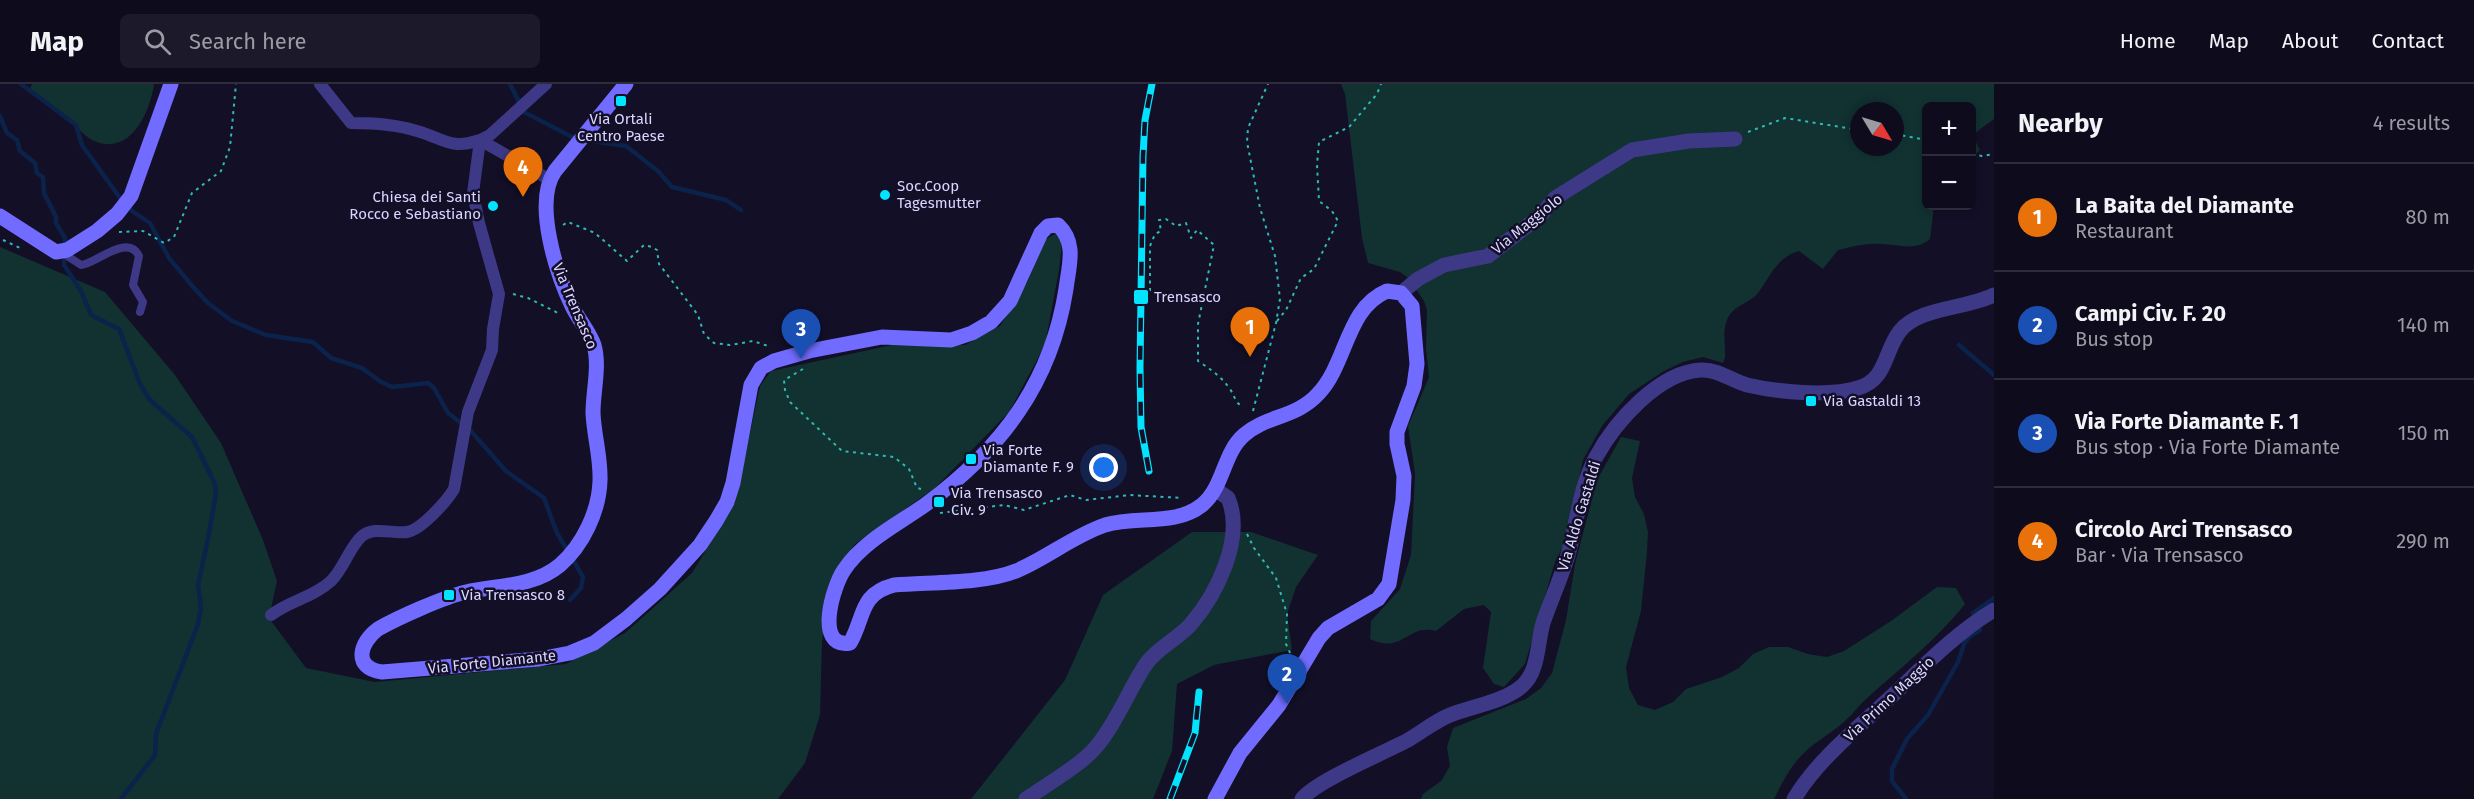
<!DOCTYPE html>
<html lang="en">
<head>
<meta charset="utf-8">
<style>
  body { margin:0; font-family:"Fira Sans",sans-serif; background:#1c192a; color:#f1f3f6 }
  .controls { position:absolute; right:18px; top:18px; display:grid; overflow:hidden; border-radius:9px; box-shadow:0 3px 9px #0003 }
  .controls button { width:54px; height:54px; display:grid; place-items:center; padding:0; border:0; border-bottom:2px solid #2e2b3b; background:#0e0b1d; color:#f1f3f6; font:30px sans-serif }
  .compass { position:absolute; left:1850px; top:18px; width:54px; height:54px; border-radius:50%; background:#0e0b1d; box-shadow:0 3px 9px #0003; rotate:128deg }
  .you { position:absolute; left:1104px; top:384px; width:21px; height:21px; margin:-15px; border:4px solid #fff; border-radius:50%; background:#1a73e8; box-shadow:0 0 0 9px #1a73e833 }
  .badge { display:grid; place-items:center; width:39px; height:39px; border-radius:50%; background:#01e3ff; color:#fff; font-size:20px; font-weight:700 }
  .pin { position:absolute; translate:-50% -50px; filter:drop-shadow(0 2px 3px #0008) }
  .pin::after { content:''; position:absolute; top:32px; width:21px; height:18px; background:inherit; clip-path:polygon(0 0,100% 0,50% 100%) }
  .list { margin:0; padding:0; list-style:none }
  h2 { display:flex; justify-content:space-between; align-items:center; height:78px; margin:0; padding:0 24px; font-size:26px }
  h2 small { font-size:20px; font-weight:400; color:#9b9ba4 }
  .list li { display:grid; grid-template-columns:39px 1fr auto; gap:18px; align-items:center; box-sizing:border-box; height:108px; padding:0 24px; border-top:2px solid #2e2b3b }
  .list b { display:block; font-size:22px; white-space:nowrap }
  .list p { margin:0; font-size:20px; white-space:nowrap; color:#9b9ba4 }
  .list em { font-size:20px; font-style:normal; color:#9b9ba4 }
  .icon { flex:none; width:33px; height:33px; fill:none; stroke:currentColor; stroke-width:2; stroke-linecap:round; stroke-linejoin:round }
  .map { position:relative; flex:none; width:1994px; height:715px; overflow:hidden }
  header { display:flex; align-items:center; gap:36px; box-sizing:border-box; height:84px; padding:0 30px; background:#0e0b1d; border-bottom:2px solid #2e2b3b }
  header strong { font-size:28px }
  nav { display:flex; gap:33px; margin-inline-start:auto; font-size:21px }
  .search { width:420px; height:54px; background:#1c192a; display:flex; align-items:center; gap:15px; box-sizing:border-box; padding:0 21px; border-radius:9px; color:#9b9ba4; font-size:22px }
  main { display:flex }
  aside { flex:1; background:#0e0b1d }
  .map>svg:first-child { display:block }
</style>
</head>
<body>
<header>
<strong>Map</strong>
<div class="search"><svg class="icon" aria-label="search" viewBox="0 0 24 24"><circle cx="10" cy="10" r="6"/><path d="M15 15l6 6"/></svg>Search here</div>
<nav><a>Home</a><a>Map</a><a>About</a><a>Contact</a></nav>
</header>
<main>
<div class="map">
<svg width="1994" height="715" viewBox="0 0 1994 715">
  <rect width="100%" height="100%" fill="#130f27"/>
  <!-- green -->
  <path fill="#123131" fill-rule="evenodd" d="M32 0H154C150 29 130 74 92 56 86 53 80 46 74 41 59 30 44 18 29 7Z
    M1341 0H1994V35L1975 49 1976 58 1980 66 1972 74V22H1926V122H1934L1930 155C1915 168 1899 160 1881 160 1866 159 1852 163 1838 166L1823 185 1799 167C1777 173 1770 193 1758 209 1749 220 1733 221 1727 236 1722 248 1726 262 1725 273L1723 279 1703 273 1683 278 1664 287 1629 310 1602 342 1583 376 1564 461 1555 478 1525 580 1504 603 1494 600 1483 584 1491 528 1484 521 1464 525 1436 547C1407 539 1403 571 1370 555L1371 537 1400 505 1411 471 1415 390 1408 342 1429 293 1426 265 1427 226 1424 217 1408 194 1400 188 1368 179 1362 154 1345 10ZM1859 27H1895V63H1859Z
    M1057 149 1062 160 1059 186 1045 261 1009 328 935 404 855 460 832 494 822 557 820 631 805 679 778 715H0V163L105 208 175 291 221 359 263 456 277 497 269 534 306 584 375 598 566 580 625 549 692 489 735 419 760 302 771 287 906 258 965 261 1000 242 1027 199 1046 155Z
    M1621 353 1640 357 1632 394 1635 413 1644 430 1648 448 1647 468 1641 527 1626 583 1629 604 1638 621 1655 626 1673 618 1686 605 1722 593 1739 584 1753 570 1769 563H1788L1808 570 1827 573 1844 567 1891 537 1937 503 1956 504 1965 520C1933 559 1903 582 1866 615 1859 621 1854 629 1847 635 1834 648 1817 656 1804 669 1791 681 1782 699 1774 715H1421L1423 710 1441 697 1450 682 1447 663 1453 644 1526 615 1541 604 1552 589 1566 536 1575 480 1597 396Z
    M1192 448H1251L1318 471 1296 503 1287 530 1292 566 1214 581 1177 600 1172 667 1153 715H971L1065 596 1103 511Z"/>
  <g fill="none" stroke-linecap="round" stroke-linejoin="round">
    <!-- stream -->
    <path stroke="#0b224a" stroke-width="4.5" d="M21 0 76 41 82 61 120 114 132 127 150 139 169 174 194 204 208 219 232 237 266 251 313 258 331 274 362 284 381 298 392 303 428 299 434 304 448 329 470 346 506 387 544 414 557 449 583 493 581 504 570 516
      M510 0 524 28 576 55
      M0 32 7 49 17 56 20 67 35 79 37 89 43 93 44 109 56 133V139L65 154 64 181 81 207 91 231 119 245 140 300 150 316 192 353 215 400 216 409 208 455 198 501 201 523 198 540 156 650 155 671 121 715
      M585 56 626 62 658 87 672 103 726 116 741 126
      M1959 261 1994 291
      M1975 533 1973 529 1994 514
      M1906 715 1892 697V685L1907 655 1928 631 1958 578 1964 560 1968 554 1980 546 1978 541"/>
    <!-- path -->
    <path stroke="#2dbbb4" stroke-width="2" stroke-dasharray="3 4.5" stroke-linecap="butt" d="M1748 48 1785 34 1859 46
      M1895 50 1926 56
      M1972 70 1982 72 1994 70
      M563 141 568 138 595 149 627 177 644 161 652 163 657 166 659 180 698 231 704 250 714 259 730 261 753 257 771 263
      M119 148 143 147 164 159 174 153 192 109 221 87 230 63 236 0
      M3 156 20 164
      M1150 207V162L1155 150 1161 147 1159 136 1166 135 1176 142 1186 139 1191 154 1197 146 1214 161 1198 240V277C1210 285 1221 292 1230 305 1234 311 1235 317 1240 321
      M513 210 528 214 560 230
      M1277 237 1286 226 1301 194 1314 185 1338 137 1332 127 1319 117 1317 81 1319 58 1349 43 1377 10 1381 0
      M803 285 784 296 785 306 790 318 842 367 894 373 909 385 917 404 921 405
      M1253 327 1276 239 1280 215 1275 172 1260 124 1247 58 1248 44 1268 0
      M940 429 1004 421 1024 426 1070 411 1086 416 1130 411 1182 414
      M1247 450 1254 464 1276 494 1287 530 1286 560 1291 571"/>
    <!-- service -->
    <path stroke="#3d3987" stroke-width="8" d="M61 168 81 181C97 179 128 149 139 172L133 201 143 218 140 228"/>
    <!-- pedestrian -->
    <path stroke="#3d3987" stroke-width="12" d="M320 0 351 39C374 39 395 40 417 47 445 55 450 66 480 56L550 96
      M271 531C289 517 314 513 331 497 344 484 350 462 362 452 374 442 393 450 407 448 421 446 447 417 454 405L468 328 492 266 493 245 499 210 479 139 473 109 480 56 490 51 546 0"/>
    <!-- minor -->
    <path stroke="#3d3987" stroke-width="15" d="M1401 209 1418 195 1444 181 1488 172 1540 132 1555 114 1632 66 1689 57 1735 55
      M1026 715C1046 701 1081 681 1096 663 1117 638 1128 607 1146 580 1157 564 1178 555 1191 540 1217 510 1245 453 1228 414L1215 405
      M1302 715C1316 697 1384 669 1408 656 1422 648 1435 637 1450 631 1470 623 1506 617 1522 602 1539 587 1537 560 1543 539 1551 516 1561 494 1568 471 1577 439 1580 402 1596 373 1615 338 1659 288 1701 286 1718 285 1732 297 1747 301 1777 308 1829 313 1858 304 1887 296 1884 267 1900 247 1919 223 1967 225 1994 211
      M1794 715C1818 675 1858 644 1892 612 1924 582 1956 549 1994 526"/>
    <!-- secondary -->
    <path stroke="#716cff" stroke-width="15" d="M626 0 555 87C533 118 557 191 572 222 578 235 589 247 594 261 600 282 593 307 593 329 594 352 601 374 600 397 599 427 583 461 560 481 534 503 497 501 466 508 444 513 397 534 378 545 360 558 352 584 382 588L539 575 570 569 594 559 626 535 660 505 700 461 716 437 727 418 733 399 751 301 761 284 774 277 809 267 882 253 951 256 972 249 991 238 1010 217 1041 149 1048 142 1058 141C1077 159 1069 181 1066 205 1051 300 1001 365 925 421 898 440 862 458 844 486 833 502 814 565 850 559 865 533 859 510 894 501 930 498 984 500 1016 487 1047 474 1073 452 1105 441 1137 431 1174 443 1202 421 1224 403 1223 369 1244 351 1267 331 1296 334 1318 310 1347 280 1346 224 1387 207L1401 209 1412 222 1417 280 1414 302 1397 348V360L1404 392 1403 416 1389 500 1378 515 1328 544 1319 554 1279 621 1240 669 1215 715
      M0 132 56 168 67 166 97 147 117 130 131 112 171 0"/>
    <defs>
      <path id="rail" d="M1149 387 1141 343 1140 284 1143 72 1145 36 1152 0
        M1170 715 1195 649 1199 608"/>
    </defs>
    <!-- rail casing -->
    <use href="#rail" stroke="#01e3ff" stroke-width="7"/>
    <!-- rail -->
    <use href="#rail" stroke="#130f27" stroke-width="4.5" stroke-dasharray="14" stroke-linecap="butt"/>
  </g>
  <!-- markers -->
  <g fill="#01e3ff" stroke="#130f27" stroke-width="2">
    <rect x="615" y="11" width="12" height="12" rx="3"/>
    <circle cx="885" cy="111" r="6"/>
    <circle cx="493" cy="122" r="6"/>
    <rect x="1133" y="205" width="16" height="16" rx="3"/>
    <rect x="1805" y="311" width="12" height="12" rx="3"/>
    <rect x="965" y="369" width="12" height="12" rx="3"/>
    <rect x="933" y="412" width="12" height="12" rx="3"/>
    <rect x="443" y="505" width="12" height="12" rx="3"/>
  </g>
  <g text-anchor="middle" stroke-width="5" stroke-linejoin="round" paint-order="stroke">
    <!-- poi labels -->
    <g font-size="15" fill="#dad5ff" stroke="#130f27" text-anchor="start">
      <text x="621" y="40" text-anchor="middle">Via Ortali<tspan x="621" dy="17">Centro Paese</tspan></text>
      <text x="897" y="107">Soc.Coop<tspan x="897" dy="17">Tagesmutter</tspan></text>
      <text x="481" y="118" text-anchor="end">Chiesa dei Santi<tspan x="481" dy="17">Rocco e Sebastiano</tspan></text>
      <text x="1154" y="218">Trensasco</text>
      <text x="1823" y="322">Via Gastaldi 13</text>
      <text x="983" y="371">Via Forte<tspan x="983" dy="17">Diamante F. 9</tspan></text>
      <text x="951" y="414">Via Trensasco<tspan x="951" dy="17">Civ. 9</tspan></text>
      <text x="461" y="516">Via Trensasco 8</text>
    </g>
    <!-- street labels -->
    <g font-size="15" fill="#dad5ff" stroke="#130f27">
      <text transform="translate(1527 140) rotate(-39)" y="5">Via Maggiolo</text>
      <text transform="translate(575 222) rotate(67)" y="5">Via Trensasco</text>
      <text transform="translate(1579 432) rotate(-73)" y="5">Via Aldo Gastaldi</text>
      <text transform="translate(492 578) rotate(-6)" y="5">Via Forte Diamante</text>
      <text transform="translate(1889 615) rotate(-43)" y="5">Via Primo Maggio</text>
    </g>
  </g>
</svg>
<div class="controls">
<button>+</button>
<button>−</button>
</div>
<svg class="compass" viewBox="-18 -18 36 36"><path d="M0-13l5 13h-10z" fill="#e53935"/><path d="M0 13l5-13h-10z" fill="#9b9ba4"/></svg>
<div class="you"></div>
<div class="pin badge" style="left:1250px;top:273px;background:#e8710a">1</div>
<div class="pin badge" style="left:1287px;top:620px;background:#1a4fb4">2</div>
<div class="pin badge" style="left:801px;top:275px;background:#1a4fb4">3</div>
<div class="pin badge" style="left:523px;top:113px;background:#e8710a">4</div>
</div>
<aside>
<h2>Nearby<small>4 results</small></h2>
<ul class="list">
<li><span class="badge" style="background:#e8710a">1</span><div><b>La Baita del Diamante</b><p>Restaurant</p></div><em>80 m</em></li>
<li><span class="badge" style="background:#1a4fb4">2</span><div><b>Campi Civ. F. 20</b><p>Bus stop</p></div><em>140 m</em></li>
<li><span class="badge" style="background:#1a4fb4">3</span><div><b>Via Forte Diamante F. 1</b><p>Bus stop · Via Forte Diamante</p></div><em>150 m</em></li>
<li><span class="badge" style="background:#e8710a">4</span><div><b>Circolo Arci Trensasco</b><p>Bar · Via Trensasco</p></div><em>290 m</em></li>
</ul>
</aside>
</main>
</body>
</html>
